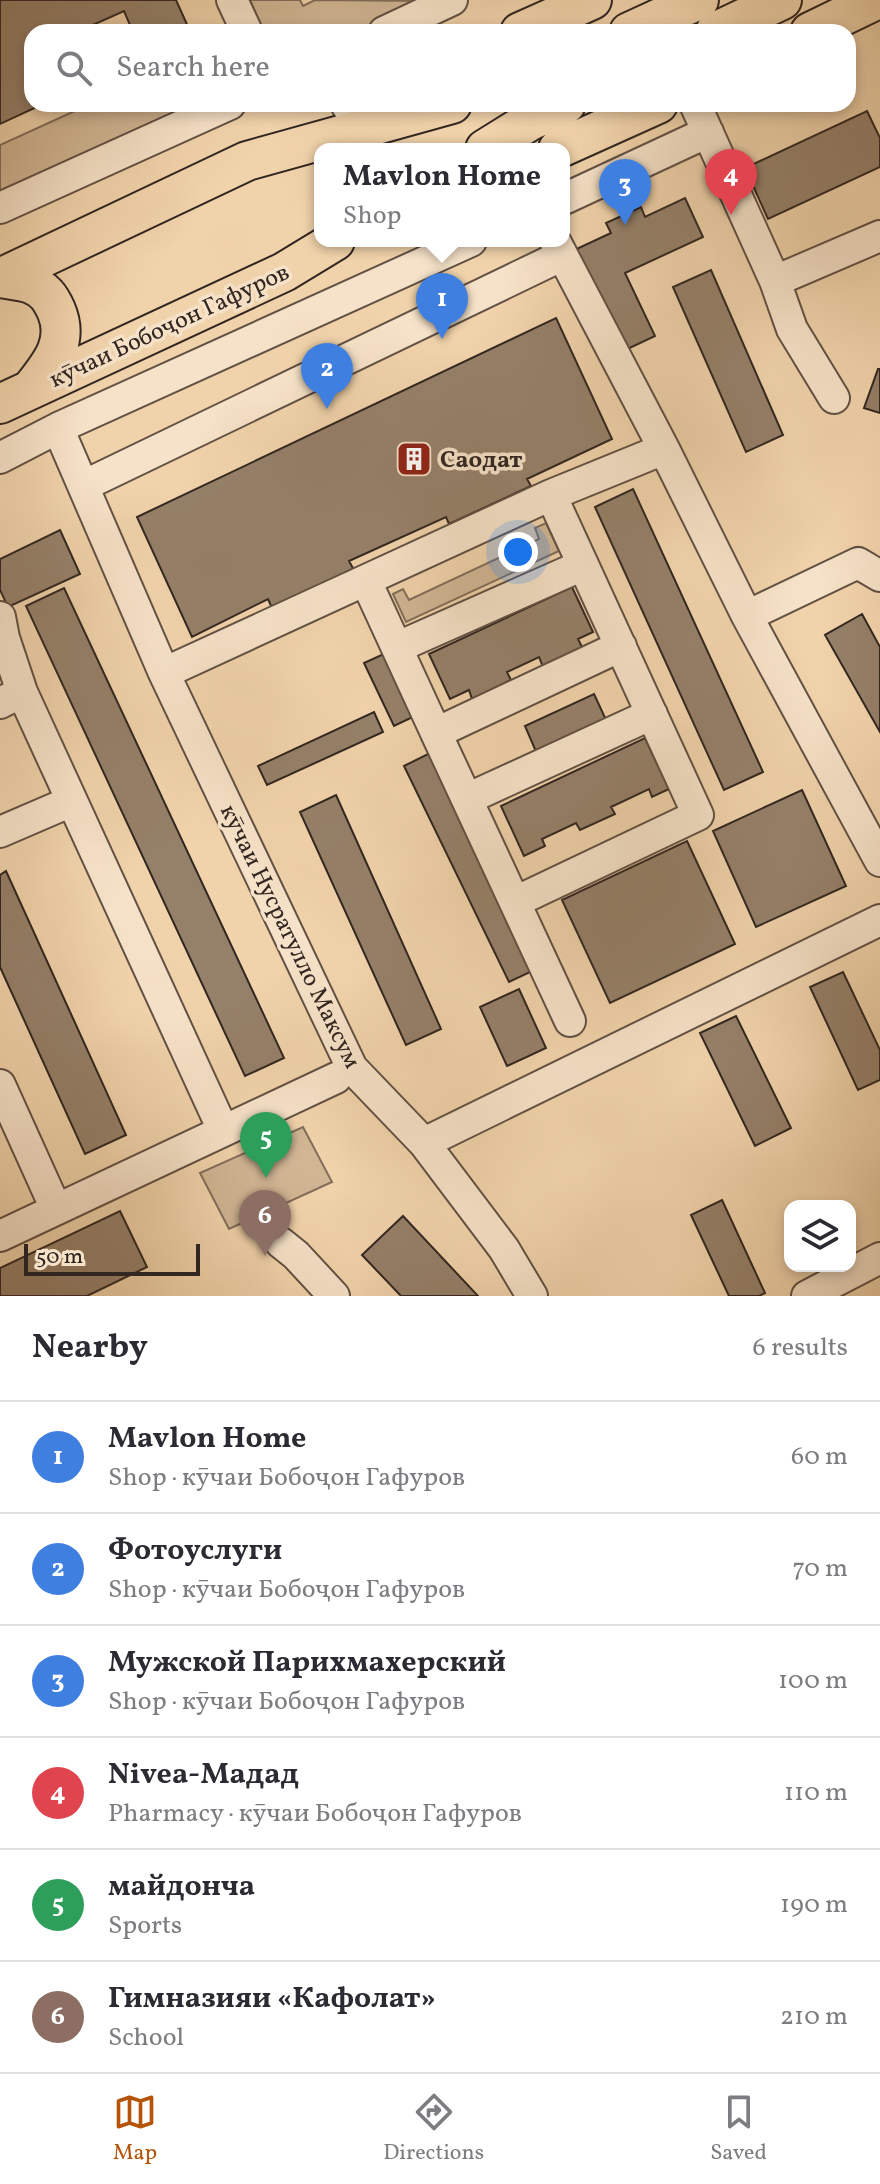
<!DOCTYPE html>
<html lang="en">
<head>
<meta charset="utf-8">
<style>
  body { margin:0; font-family:Vollkorn,serif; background:#f2f2f3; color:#2b2b33 }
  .controls { position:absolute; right:24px; bottom:24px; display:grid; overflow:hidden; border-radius:16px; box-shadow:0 4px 12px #0003 }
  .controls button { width:72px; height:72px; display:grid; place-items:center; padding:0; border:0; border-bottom:2px solid #e1e1e2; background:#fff; color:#2b2b33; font:40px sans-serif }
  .scale { position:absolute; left:24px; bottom:20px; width:176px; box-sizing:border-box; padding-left:8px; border:4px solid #322621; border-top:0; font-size:22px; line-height:28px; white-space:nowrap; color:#322621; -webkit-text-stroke:6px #f6e2c8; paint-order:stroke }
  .you { position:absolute; left:518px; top:552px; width:28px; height:28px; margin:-20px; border:6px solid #fff; border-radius:50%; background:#1a73e8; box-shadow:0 0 0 12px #1a73e833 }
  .badge { display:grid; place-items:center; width:52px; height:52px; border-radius:50%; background:#b45309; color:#fff; font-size:26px; font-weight:700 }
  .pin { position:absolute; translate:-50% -66px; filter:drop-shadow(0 2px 4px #0008) }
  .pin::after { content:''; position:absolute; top:42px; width:28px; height:24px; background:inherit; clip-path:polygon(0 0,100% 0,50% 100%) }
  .popup { position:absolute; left:314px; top:143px; width:256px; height:104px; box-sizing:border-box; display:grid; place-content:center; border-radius:16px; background:#fff; filter:drop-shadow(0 2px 6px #0005); font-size:26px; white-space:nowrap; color:#7c7c81 }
  .popup b { font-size:30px; color:#2b2b33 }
  .popup::after { content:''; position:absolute; left:50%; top:100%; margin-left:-16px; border:16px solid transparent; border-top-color:#fff }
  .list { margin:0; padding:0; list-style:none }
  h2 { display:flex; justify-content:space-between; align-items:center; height:104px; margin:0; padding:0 32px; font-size:34px }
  h2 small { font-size:26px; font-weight:400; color:#7c7c81 }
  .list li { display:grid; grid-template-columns:52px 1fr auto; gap:24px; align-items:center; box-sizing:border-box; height:112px; padding:0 32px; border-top:2px solid #e1e1e2 }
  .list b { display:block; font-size:30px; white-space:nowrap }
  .list p { margin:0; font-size:26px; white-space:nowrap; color:#7c7c81 }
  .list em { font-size:26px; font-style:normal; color:#7c7c81 }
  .icon { flex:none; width:44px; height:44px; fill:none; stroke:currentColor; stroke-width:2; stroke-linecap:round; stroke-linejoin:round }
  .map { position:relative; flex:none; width:880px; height:1296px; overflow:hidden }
  .search { position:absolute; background:#fff; box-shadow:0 4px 12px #0003; left:24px; right:24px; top:24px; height:88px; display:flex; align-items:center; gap:20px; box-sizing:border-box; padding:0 28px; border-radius:24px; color:#7c7c81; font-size:30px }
  .sheet { height:776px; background:#fff }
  nav { display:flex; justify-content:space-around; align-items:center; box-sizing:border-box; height:112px; border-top:2px solid #e1e1e2; background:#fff; font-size:22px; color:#7c7c81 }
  nav a { display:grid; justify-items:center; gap:4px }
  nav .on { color:#b45309 }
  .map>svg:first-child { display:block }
</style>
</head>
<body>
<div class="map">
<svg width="880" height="1296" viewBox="0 0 880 1296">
  <rect width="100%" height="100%" fill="#f1d3ab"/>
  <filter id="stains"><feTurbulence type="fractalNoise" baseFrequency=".0025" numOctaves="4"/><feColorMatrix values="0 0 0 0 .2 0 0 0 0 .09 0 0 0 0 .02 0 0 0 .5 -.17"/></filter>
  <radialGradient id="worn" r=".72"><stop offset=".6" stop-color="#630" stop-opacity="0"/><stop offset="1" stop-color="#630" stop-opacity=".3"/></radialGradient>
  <!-- green -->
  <path fill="#d1b694" stroke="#826e5a" stroke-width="2" d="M250 0H300L303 6 315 0 425 1 357 32H246L261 25Z
    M90 104H198L0 194V145Z
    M546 523 559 551 406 622 393 594 403 589 409 600 539 539 535 528Z
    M303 1127 332 1182 229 1229 200 1173Z"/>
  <!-- building -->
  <path fill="#958069" stroke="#322621" stroke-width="2" d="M0 0H176L190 31 133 32 124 11 77 32H32V104H43L0 124Z
    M867 111 880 138V167L768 219 745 168Z
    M685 198 703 237 625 273 655 336 615 355 568 253 611 233 606 223 641 207 645 217Z
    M711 270 783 435 746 452 673 287Z
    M556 318 612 439 527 479 531 486 449 524 446 517 349 561 354 570 272 608 268 599 192 637 137 517Z
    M878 369H880V413L864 408Z
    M633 489 763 772 724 790 595 507Z
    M60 530 80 574 8 607 0 590V559Z
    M572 587 593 632 578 639 583 649 543 667 539 657 507 672 511 680 472 699 469 690 450 699 429 654Z
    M64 588 284 1058 245 1076 26 606Z
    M862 614 880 647V732L825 635Z
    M388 652 417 715 394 726 364 663Z
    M594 694 607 722 537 754 525 726Z
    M374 712 383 732 267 785 258 766Z
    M645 738 669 789 652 797 649 789 611 807 615 814 580 830 576 823 542 839 545 846 524 856 501 806Z
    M442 747 547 964 509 982 404 766Z
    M802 790 846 886 756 927 713 831Z
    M336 795 441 1029 406 1045 300 812Z
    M687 841 735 944 610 1003 562 900Z
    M6 871 126 1135 85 1154 0 967V875Z
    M843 972 880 1050V1080L858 1090 810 987Z
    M519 989 546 1048 507 1066 480 1007Z
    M736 1016 791 1128 755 1146 700 1033Z
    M722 1200 765 1293 759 1296H729L691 1215Z
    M120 1211 147 1267 87 1296H0V1268Z
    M403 1216 478 1296H401L362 1255Z"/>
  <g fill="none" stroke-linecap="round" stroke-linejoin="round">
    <defs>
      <path id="minor" d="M232 0 247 32
        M384 32 452 0
        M346 104 349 109
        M695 104 775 281
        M564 199 708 132
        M0 208 230 104
        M555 241 664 449 747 616 880 861
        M834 398 792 329 775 281 880 236
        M58 428 164 673 352 1068 424 1143 504 1249 532 1296
        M0 458 58 428 471 241
        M83 486 561 256
        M366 581 436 733 621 646
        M747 616 858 563 880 576
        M0 617 4 638 22 692
        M398 647 583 565
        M164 673 551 495 664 449
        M0 703 22 692 223 1130
        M436 733 570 1021
        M467 799 652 714
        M0 832 72 801
        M515 902 698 815 551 495
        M0 1085 56 1209
        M424 1143 880 920
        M0 1236 336 1078
        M281 1243 296 1255 334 1296
        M807 1296 880 1258"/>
      <path id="major" d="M520 32 592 0
        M629 32 699 0
        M715 32 782 0
        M810 32 876 0
        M485 149 530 121 566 104
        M558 149 658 104
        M0 278 247 161 452 104
        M0 278C10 280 22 281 31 284 45 290 50 297 56 310 70 342 50 365 31 389
        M0 404 284 272 335 241"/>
    </defs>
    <!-- minor casing -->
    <use href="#minor" stroke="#625144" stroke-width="34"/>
    <!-- major casing -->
    <use href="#major" stroke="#322621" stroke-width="42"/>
    <!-- minor -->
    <use href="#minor" stroke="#f6e2c8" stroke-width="30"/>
    <!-- major -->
    <use href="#major" stroke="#f1d3ab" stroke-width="38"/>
  </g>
  <!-- icons -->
  <defs>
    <symbol id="building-square" viewBox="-11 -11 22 22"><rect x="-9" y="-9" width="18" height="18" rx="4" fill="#8f2418" stroke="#f6e2c8"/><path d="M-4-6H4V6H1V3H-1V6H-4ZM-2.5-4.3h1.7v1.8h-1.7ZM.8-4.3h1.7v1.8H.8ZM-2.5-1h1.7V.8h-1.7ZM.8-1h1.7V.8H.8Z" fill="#fff"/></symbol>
  </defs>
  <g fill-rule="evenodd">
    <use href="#building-square" x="394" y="439" width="40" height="40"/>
  </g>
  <g text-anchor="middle" stroke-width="7" stroke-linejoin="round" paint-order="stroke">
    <!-- street labels -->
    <g font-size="24" fill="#322621" stroke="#f6e2c8">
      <text transform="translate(169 325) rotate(-25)" y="8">кӯчаи Бобоҷон Гафуров</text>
      <text transform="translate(291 936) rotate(64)" y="8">кӯчаи Нусратулло Максум</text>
    </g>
    <!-- poi labels -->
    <g font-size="24" font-weight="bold" fill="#322621" stroke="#f6e2c8" text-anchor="start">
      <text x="440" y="467">Саодат</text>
    </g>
  </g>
  <rect width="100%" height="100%" filter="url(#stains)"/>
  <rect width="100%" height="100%" fill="url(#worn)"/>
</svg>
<div class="controls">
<button><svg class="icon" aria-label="layers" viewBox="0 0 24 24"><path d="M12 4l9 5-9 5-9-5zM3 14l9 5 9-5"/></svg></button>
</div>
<div class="scale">50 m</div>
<div class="you"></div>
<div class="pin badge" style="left:442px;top:339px;background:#3f7fe0">1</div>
<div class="popup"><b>Mavlon Home</b>Shop</div>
<div class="pin badge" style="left:327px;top:409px;background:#3f7fe0">2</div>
<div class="pin badge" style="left:625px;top:225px;background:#3f7fe0">3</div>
<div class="pin badge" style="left:731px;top:215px;background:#e0444e">4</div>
<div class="pin badge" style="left:266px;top:1178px;background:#2e9e5b">5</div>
<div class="pin badge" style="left:265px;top:1256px;background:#8d6e63">6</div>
<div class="search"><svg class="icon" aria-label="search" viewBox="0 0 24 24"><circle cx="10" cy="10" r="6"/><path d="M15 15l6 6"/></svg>Search here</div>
</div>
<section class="sheet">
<h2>Nearby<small>6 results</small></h2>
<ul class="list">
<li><span class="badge" style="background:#3f7fe0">1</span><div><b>Mavlon Home</b><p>Shop · кӯчаи Бобоҷон Гафуров</p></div><em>60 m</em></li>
<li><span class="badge" style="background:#3f7fe0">2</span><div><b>Фотоуслуги</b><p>Shop · кӯчаи Бобоҷон Гафуров</p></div><em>70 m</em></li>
<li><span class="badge" style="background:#3f7fe0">3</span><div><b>Мужской Парихмахерский</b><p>Shop · кӯчаи Бобоҷон Гафуров</p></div><em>100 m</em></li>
<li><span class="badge" style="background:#e0444e">4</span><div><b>Nivea-Мадад</b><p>Pharmacy · кӯчаи Бобоҷон Гафуров</p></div><em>110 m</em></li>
<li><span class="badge" style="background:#2e9e5b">5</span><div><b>майдонча</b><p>Sports</p></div><em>190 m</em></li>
<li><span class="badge" style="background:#8d6e63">6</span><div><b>Гимназияи «Кафолат»</b><p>School</p></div><em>210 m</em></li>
</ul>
</section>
<nav>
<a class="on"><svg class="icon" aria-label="map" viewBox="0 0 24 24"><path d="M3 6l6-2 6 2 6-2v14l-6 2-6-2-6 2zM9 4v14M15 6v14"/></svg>Map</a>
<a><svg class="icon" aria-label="directions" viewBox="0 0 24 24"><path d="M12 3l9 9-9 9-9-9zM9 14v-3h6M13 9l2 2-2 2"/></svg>Directions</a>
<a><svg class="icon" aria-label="saved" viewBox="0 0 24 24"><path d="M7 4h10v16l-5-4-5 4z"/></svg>Saved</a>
</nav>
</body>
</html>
